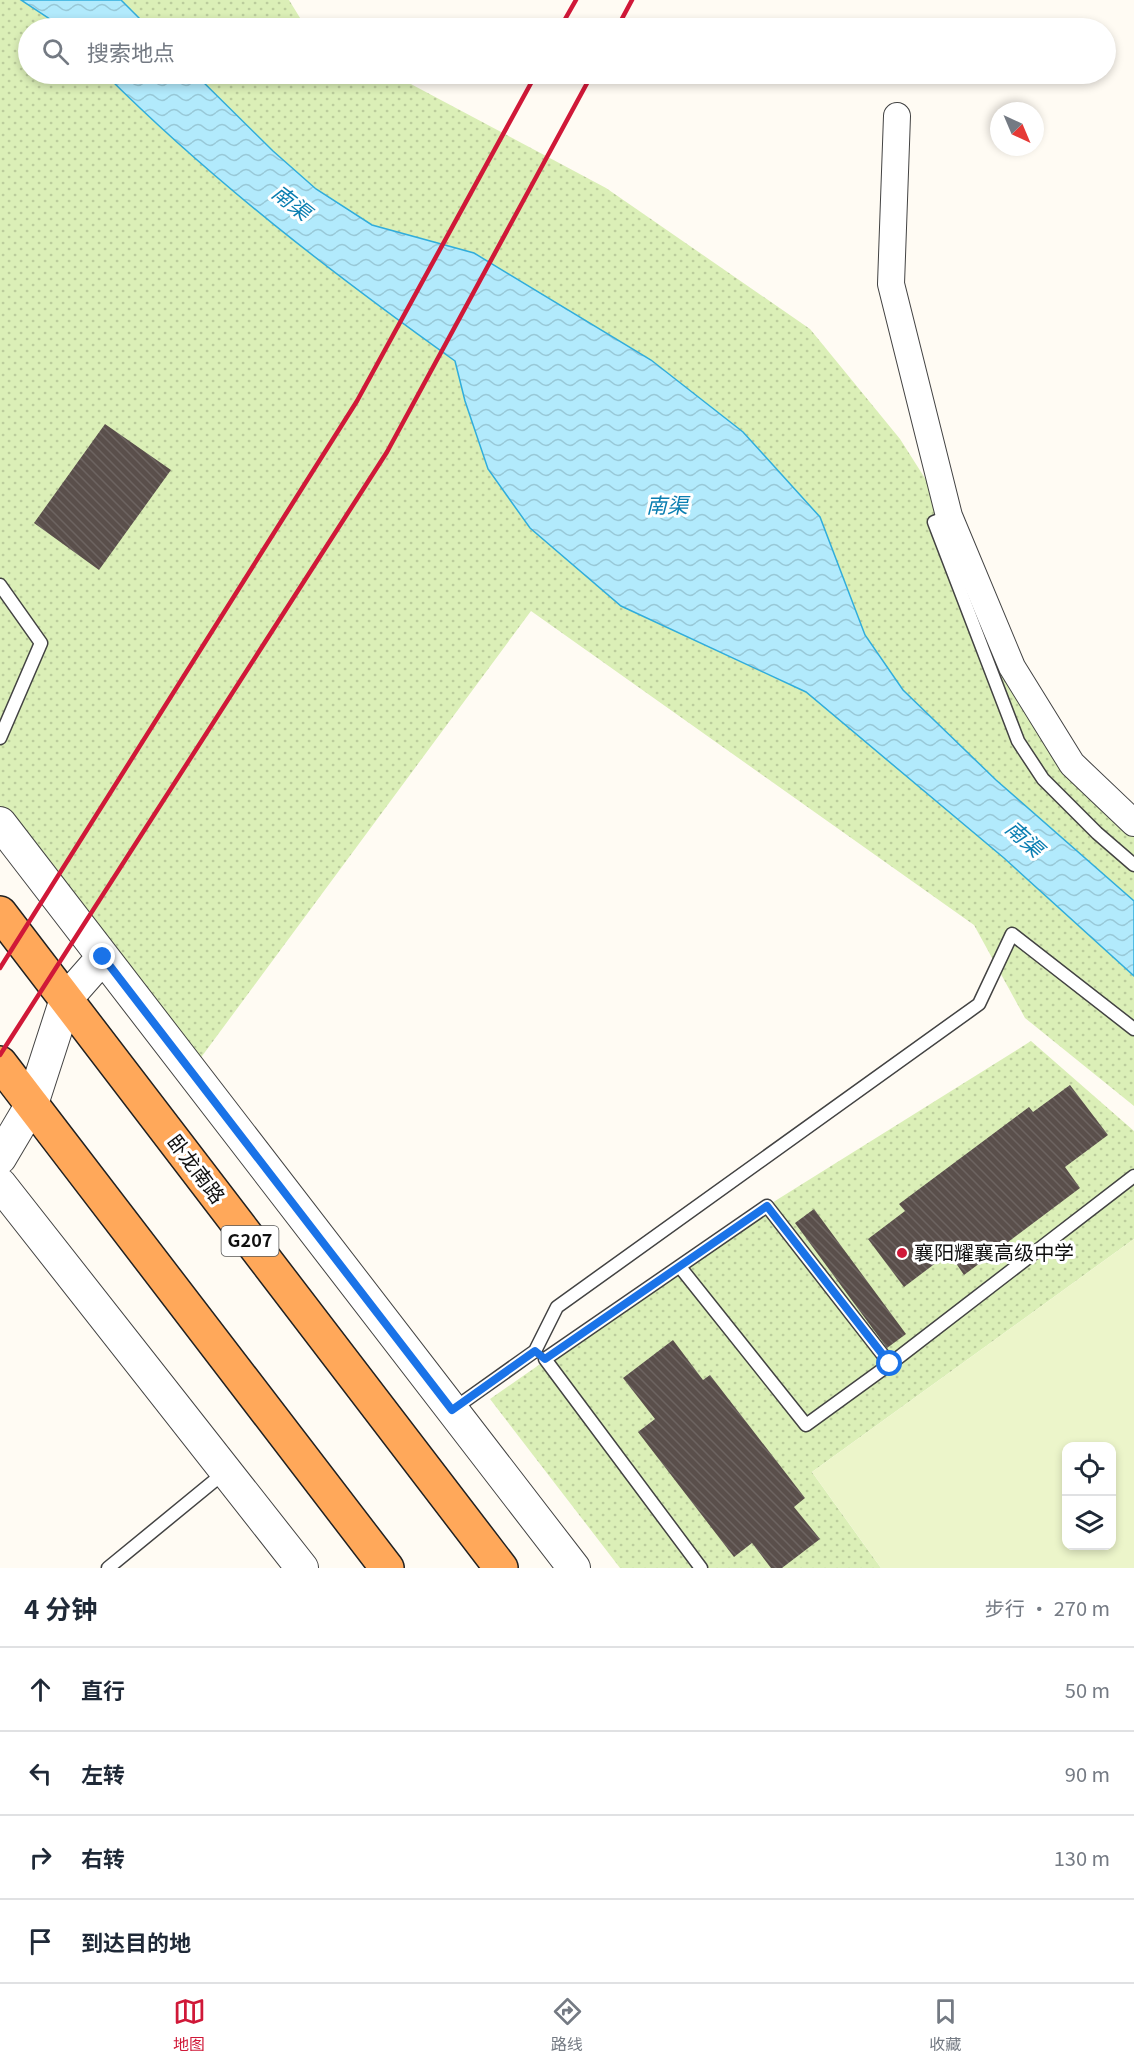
<!DOCTYPE html>
<html lang="zh">
<head>
<meta charset="utf-8">
<style>
  body { margin:0; font-family:Georgia,"Noto Sans SC",serif; background:#f2f2f3; color:#1f2937 }
  .controls { position:absolute; right:18px; bottom:18px; display:grid; overflow:hidden; border-radius:12px; box-shadow:0 3px 9px #0003 }
  .controls button { width:54px; height:54px; display:grid; place-items:center; padding:0; border:0; border-bottom:2px solid #e0e1e3; background:#fff; color:#1f2937; font:30px sans-serif }
  .compass { position:absolute; left:990px; top:102px; width:54px; height:54px; border-radius:50%; background:#fff; box-shadow:0 3px 9px #0003; rotate:136deg }
  .stop { position:absolute; width:18px; height:18px; margin:-14px; border:4px solid #1a73e8; border-radius:50%; background:#fff }
  .stop.end { background:#1a73e8; border-color:#fff; box-shadow:0 2px 6px #0008 }
  .list { margin:0; padding:0; list-style:none }
  h2 { display:flex; justify-content:space-between; align-items:center; height:78px; margin:0; padding:0 24px; font-size:26px }
  h2 small { font-size:20px; font-weight:400; color:#747a83 }
  .list li { display:grid; grid-template-columns:39px 1fr auto; gap:18px; align-items:center; box-sizing:border-box; height:84px; padding:0 24px; border-top:2px solid #e0e1e3 }
  .list b { display:block; font-size:22px; white-space:nowrap }
  .list em { font-size:20px; font-style:normal; color:#747a83 }
  .icon { flex:none; width:33px; height:33px; fill:none; stroke:currentColor; stroke-width:2; stroke-linecap:round; stroke-linejoin:round }
  .map { position:relative; flex:none; width:1134px; height:1568px; overflow:hidden }
  .search { position:absolute; background:#fff; box-shadow:0 3px 9px #0003; left:18px; right:18px; top:18px; height:66px; display:flex; align-items:center; gap:15px; box-sizing:border-box; padding:0 21px; border-radius:33px; color:#747a83; font-size:22px }
  .sheet { height:414px; background:#fff }
  nav { display:flex; justify-content:space-around; align-items:center; box-sizing:border-box; height:84px; border-top:2px solid #e0e1e3; background:#fff; font-size:16px; color:#747a83 }
  nav a { display:grid; justify-items:center; gap:3px }
  nav .on { color:#d01838 }
  .map>svg:first-child { display:block }
</style>
</head>
<body>
<div class="map">
<svg width="1134" height="1568" viewBox="0 0 1134 1568">
  <defs>
    <pattern id="grass-dots" width="8" height="8" patternUnits="userSpaceOnUse" patternTransform="scale(1.5)"><rect width="8" height="8" fill="#dbefb7"/><path d="M2 2h.1M6 6h.1" fill="none" stroke="#bbcc9c" stroke-width="1.8" stroke-linecap="round"/></pattern>
    <pattern id="water-waves" width="16" height="10" patternUnits="userSpaceOnUse" patternTransform="scale(1.5)"><rect width="16" height="10" fill="#b2eafc"/><path d="M0 5q4-4 8 0t8 0" fill="none" stroke="#98c8d7"/></pattern>
    <pattern id="building-back-hatch" width="6" height="6" patternUnits="userSpaceOnUse" patternTransform="scale(1.5)"><rect width="6" height="6" fill="#5a4f4b"/><path d="M-1 5l2 2M0 0l6 6M5-1l2 2" fill="none" stroke="#6d6461"/></pattern>
  </defs>
  <rect width="100%" height="100%" fill="#fffbf3"/>
  <!-- grass -->
  <path fill="url(#grass-dots)" d="M0 0H289L305 26 309 28H28V74H392L606 188 810 329 900 439 949 516 1012 667 1134 823V1106L1025 1018 974 925 531 611 191 1071 0 823Z
    M1031 1041 1134 1131V1239L812 1472 881 1568H620L490 1399 767 1206Z"/>
  <!-- pitch -->
  <path fill="#ecf5ca" fill-rule="evenodd" d="M1134 1239V1568H881L812 1472ZM1066 1446H1112V1546H1066Z"/>
  <!-- water -->
  <path fill="url(#water-waves)" stroke="#31addb" stroke-width="1.5" d="M21 0H121L149 28H60L50 19Z
    M105 74H195L273 151 316 189 372 225 474 253 651 360 743 432 820 517 865 635 903 690 996 780 1134 901V976L1004 858 806 692 621 606 530 528 488 469 465 401 455 361C332 273 212 181 105 74Z"/>
  <!-- building -->
  <path fill="url(#building-back-hatch)" d="M105 424 171 470 99 570 34 523Z
    M1070 1085 1108 1135 1065 1167 1080 1188 964 1275 949 1253 904 1287 868 1239 905 1211 899 1204 1029 1107 1033 1112Z
    M814 1209 906 1334 887 1348 795 1223Z
    M673 1340 703 1380 710 1375 805 1498 794 1507 820 1539 782 1568H771L752 1543 734 1557 638 1432 655 1419 623 1378Z"/>
  <g fill="none" stroke-linecap="round" stroke-linejoin="round">
    <defs>
      <path id="service" d="M949 516 934 522 1018 741 1043 779 1097 833 1134 865
        M0 585 41 643 0 738
        M680 1267 806 1425 890 1364
        M452 1410 535 1351 557 1307 979 1004 1012 934 1134 1029
        M108 1568 225 1472
        M701 1568 545 1359 767 1206 890 1364 1134 1176"/>
      <path id="minor" d="M897 116 891 284 949 516 1012 667 1072 764 1134 823"/>
      <path id="tertiary" d="M0 823 574 1568
        M0 1158 32 1104 66 999 103 957
        M0 1184 302 1568"/>
      <path id="trunk" d="M0 913 501 1568
        M0 1063 387 1568"/>
    </defs>
    <!-- service casing -->
    <use href="#service" stroke="#434343" stroke-width="15"/>
    <!-- minor casing -->
    <use href="#minor" stroke="#434343" stroke-width="28"/>
    <!-- tertiary casing -->
    <use href="#tertiary" stroke="#434343" stroke-width="34"/>
    <!-- trunk casing -->
    <use href="#trunk" stroke="#212121" stroke-width="36"/>
    <!-- service -->
    <use href="#service" stroke="#fff" stroke-width="12"/>
    <!-- minor -->
    <use href="#minor" stroke="#fff" stroke-width="26"/>
    <!-- tertiary -->
    <use href="#tertiary" stroke="#fff" stroke-width="32"/>
    <!-- trunk -->
    <use href="#trunk" stroke="#ffa85a" stroke-width="33"/>
    <!-- rail -->
    <path stroke="#d01838" stroke-width="4.5" d="M560 28 576 0
      M617 28 632 0
      M0 968 357 401 536 74
      M0 1055 387 452 592 74"/>
  </g>
  <g fill="none" stroke-linecap="round" stroke-linejoin="round">
    <!-- route -->
    <path stroke="#1a73e8" stroke-width="8" d="M103 957 452 1410 535 1351 545 1359 767 1206 890 1364"/>
  </g>
  <!-- markers -->
  <circle fill="#d01838" stroke="#fff" stroke-width="2" cx="902" cy="1253" r="6"/>
  <g text-anchor="middle" stroke-width="6" stroke-linejoin="round" paint-order="stroke">
    <!-- shield labels -->
    <rect fill="#fff" stroke="#585858" stroke-width="1.5" x="221.5" y="1226" width="57" height="30" rx="4.5"/>
    <g font-size="18" font-weight="bold" fill="#101010">
      <text x="250" y="1247">G207</text>
    </g>
    <!-- street labels -->
    <g font-size="20" fill="#101010" stroke="#fff">
      <text transform="translate(196 1169) rotate(53)" y="7">卧龙南路</text>
    </g>
    <!-- poi labels -->
    <g font-size="20" fill="#101010" stroke="#fff" text-anchor="start">
      <text x="914" y="1260">襄阳耀襄高级中学</text>
    </g>
    <!-- water labels -->
    <g font-size="21" font-style="italic" fill="#0a7eb1" stroke="#fff">
      <text transform="translate(291 203) rotate(38)" y="7">南渠</text>
      <text x="667" y="513">南渠</text>
      <text transform="translate(1024 839) rotate(42)" y="7">南渠</text>
    </g>
  </g>
</svg>
<div class="controls">
<button><svg class="icon" aria-label="locate" viewBox="0 0 24 24"><circle cx="12" cy="12" r="6"/><path d="M12 2v4M12 18v4M2 12h4M18 12h4"/></svg></button>
<button><svg class="icon" aria-label="layers" viewBox="0 0 24 24"><path d="M12 4l9 5-9 5-9-5zM3 14l9 5 9-5"/></svg></button>
</div>
<svg class="compass" viewBox="-18 -18 36 36"><path d="M0-13l5 13h-10z" fill="#e53935"/><path d="M0 13l5-13h-10z" fill="#747a83"/></svg>
<div class="stop" style="left:890px;top:1364px"></div>
<div class="stop end" style="left:103px;top:957px"></div>
<div class="search"><svg class="icon" aria-label="search" viewBox="0 0 24 24"><circle cx="10" cy="10" r="6"/><path d="M15 15l6 6"/></svg>搜索地点</div>
</div>
<section class="sheet">
<h2>4 分钟<small>步行 · 270 m</small></h2>
<ul class="list">
<li><svg class="icon" aria-label="ahead" viewBox="0 0 24 24"><path d="M12 20V5M6 11l6-6 6 6"/></svg><div><b>直行</b></div><em>50 m</em></li>
<li><svg class="icon" aria-label="left" viewBox="0 0 24 24"><path d="M17 20v-9H6M10 6l-5 5 5 5"/></svg><div><b>左转</b></div><em>90 m</em></li>
<li><svg class="icon" aria-label="right" viewBox="0 0 24 24"><path d="M7 20v-9h11M14 6l5 5-5 5"/></svg><div><b>右转</b></div><em>130 m</em></li>
<li><svg class="icon" aria-label="arrive" viewBox="0 0 24 24"><path d="M6 21V4h12l-3 4 3 4H6"/></svg><div><b>到达目的地</b></div></li>
</ul>
</section>
<nav>
<a class="on"><svg class="icon" aria-label="map" viewBox="0 0 24 24"><path d="M3 6l6-2 6 2 6-2v14l-6 2-6-2-6 2zM9 4v14M15 6v14"/></svg>地图</a>
<a><svg class="icon" aria-label="directions" viewBox="0 0 24 24"><path d="M12 3l9 9-9 9-9-9zM9 14v-3h6M13 9l2 2-2 2"/></svg>路线</a>
<a><svg class="icon" aria-label="saved" viewBox="0 0 24 24"><path d="M7 4h10v16l-5-4-5 4z"/></svg>收藏</a>
</nav>
</body>
</html>
